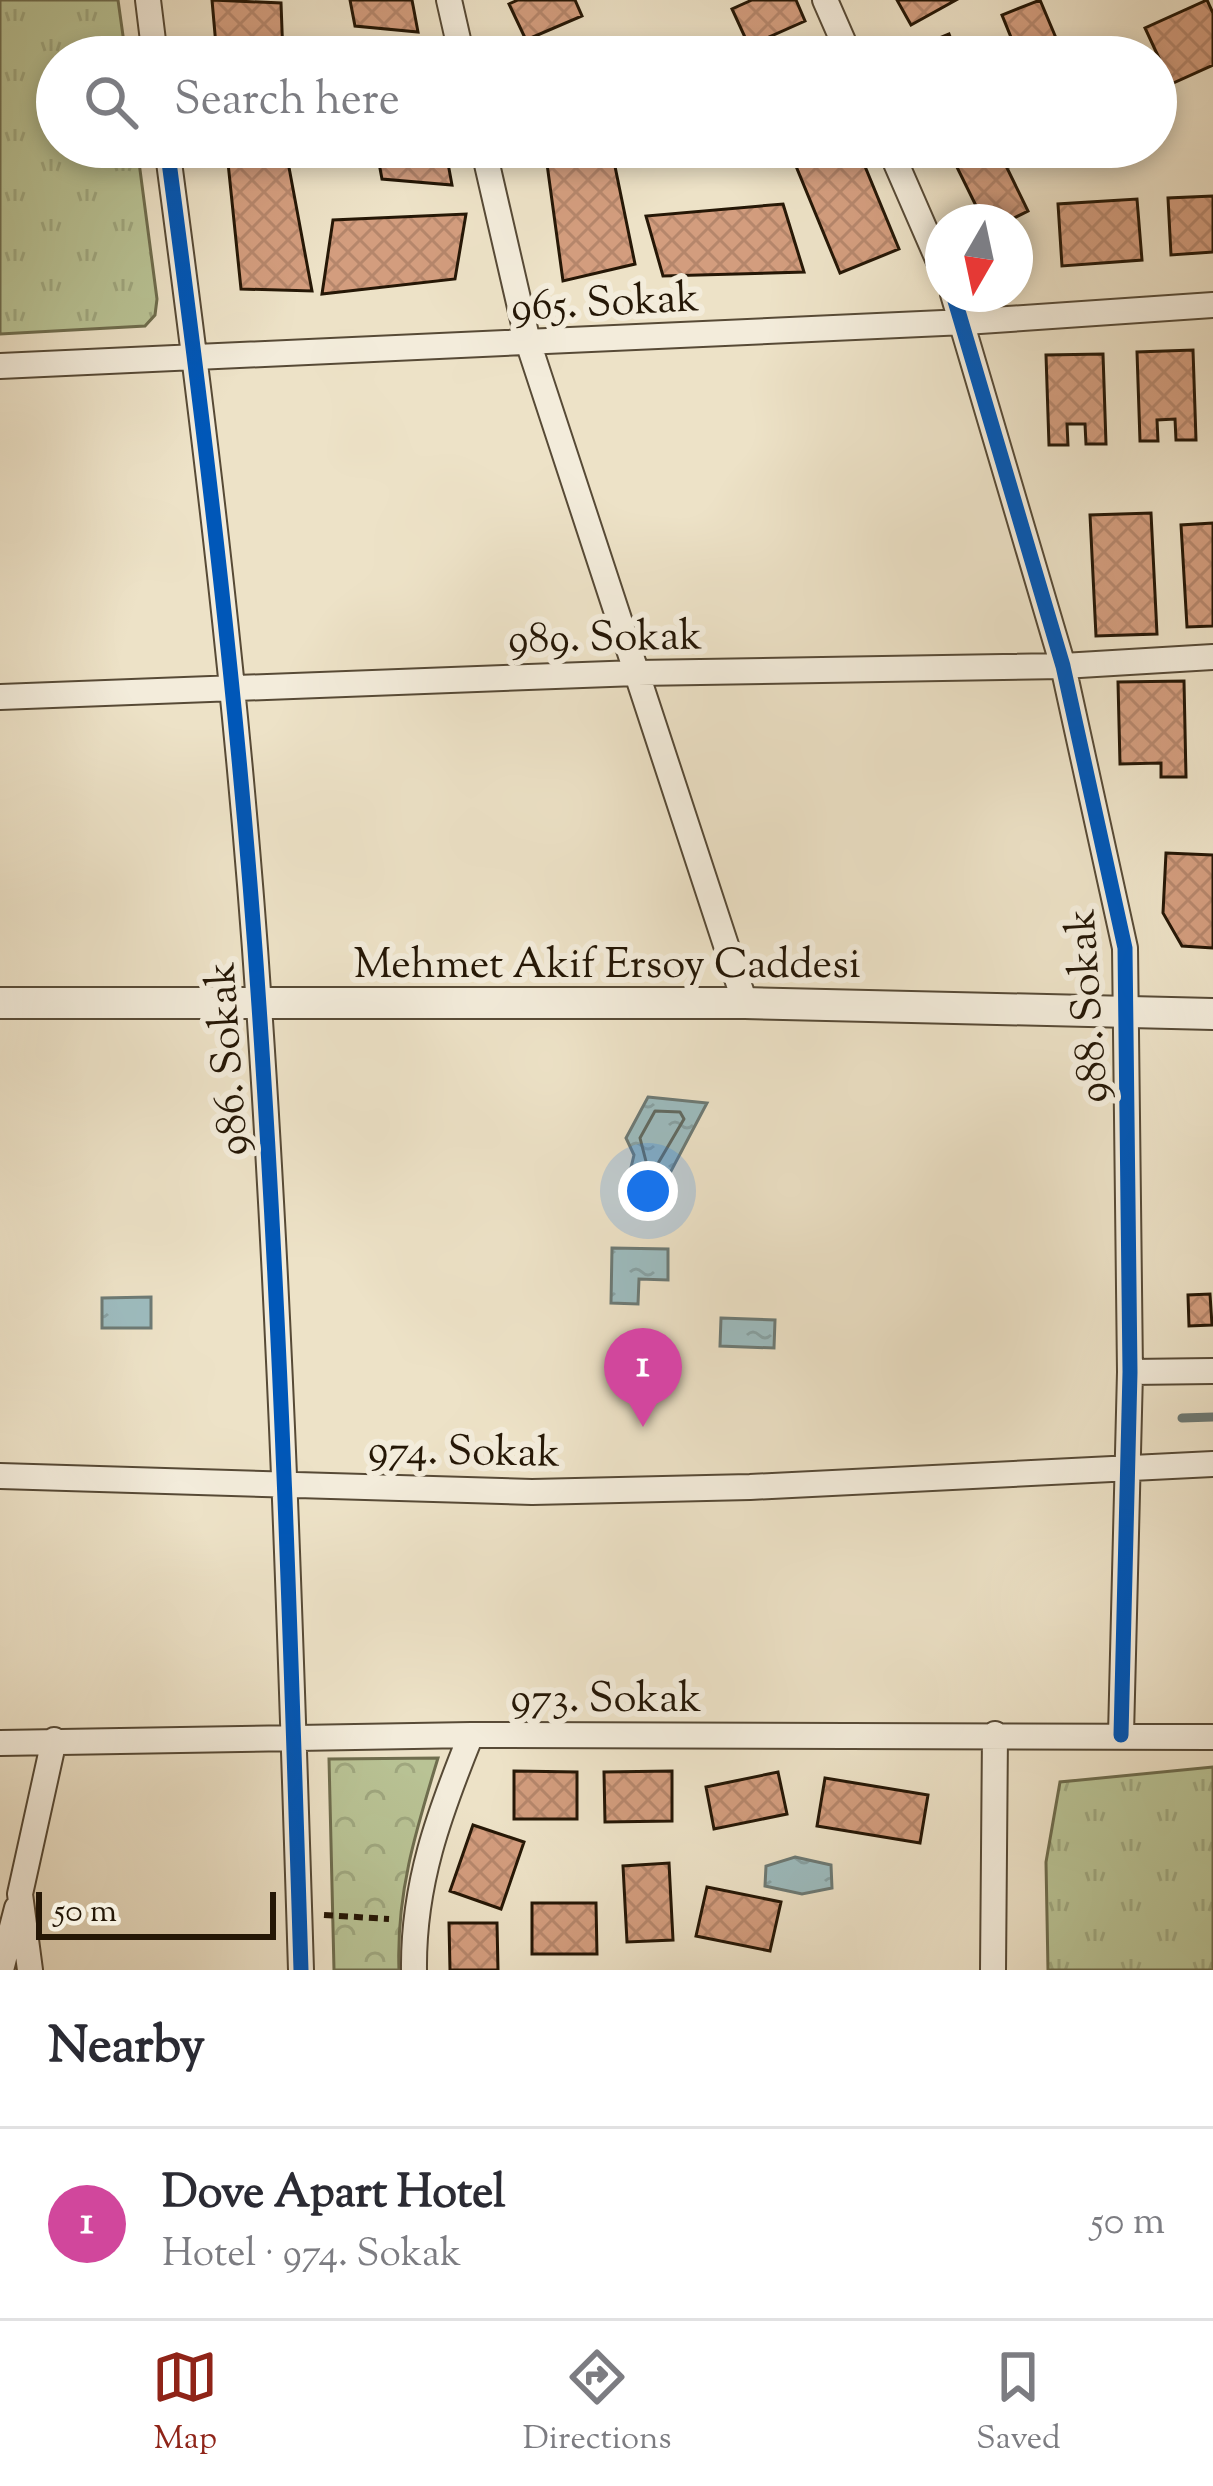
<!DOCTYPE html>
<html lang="en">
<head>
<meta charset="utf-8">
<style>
  body { margin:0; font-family:"Sorts Mill Goudy",serif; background:#f7f7f7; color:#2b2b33 }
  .compass { position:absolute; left:925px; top:204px; width:108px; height:108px; border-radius:50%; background:#fff; box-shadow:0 6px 18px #0003; rotate:189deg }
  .scale { position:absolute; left:36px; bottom:30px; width:240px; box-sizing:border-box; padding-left:12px; border:6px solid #251706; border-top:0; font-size:33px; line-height:42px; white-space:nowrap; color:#251706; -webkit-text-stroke:9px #f3ecdb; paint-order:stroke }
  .you { position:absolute; left:648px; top:1191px; width:42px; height:42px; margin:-30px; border:9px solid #fff; border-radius:50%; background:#1a73e8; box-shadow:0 0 0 18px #1a73e833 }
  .badge { display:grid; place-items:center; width:78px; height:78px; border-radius:50%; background:#8f2418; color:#fff; font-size:39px; font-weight:700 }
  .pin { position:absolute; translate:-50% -99px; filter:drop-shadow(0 3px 6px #0008) }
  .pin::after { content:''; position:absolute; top:63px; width:42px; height:36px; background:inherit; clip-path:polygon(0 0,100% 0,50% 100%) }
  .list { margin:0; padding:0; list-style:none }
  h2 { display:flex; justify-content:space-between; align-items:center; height:156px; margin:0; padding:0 48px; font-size:51px }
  h2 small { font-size:39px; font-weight:400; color:#7c7c81 }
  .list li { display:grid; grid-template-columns:78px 1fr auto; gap:36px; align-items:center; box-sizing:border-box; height:192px; padding:0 48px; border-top:3px solid #e1e1e2 }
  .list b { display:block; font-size:45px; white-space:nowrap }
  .list p { margin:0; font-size:39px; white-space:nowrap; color:#7c7c81 }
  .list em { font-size:39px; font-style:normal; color:#7c7c81 }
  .icon { flex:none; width:66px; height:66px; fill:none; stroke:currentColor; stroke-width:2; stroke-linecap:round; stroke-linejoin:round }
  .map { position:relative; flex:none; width:1213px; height:1970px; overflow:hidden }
  .search { position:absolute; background:#fff; box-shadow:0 6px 18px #0003; left:36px; right:36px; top:36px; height:132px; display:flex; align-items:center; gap:30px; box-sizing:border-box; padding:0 42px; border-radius:66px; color:#7c7c81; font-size:45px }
  .sheet { height:348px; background:#fff }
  nav { display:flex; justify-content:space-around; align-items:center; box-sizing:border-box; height:168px; border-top:3px solid #e1e1e2; background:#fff; font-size:33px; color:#7c7c81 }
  nav a { display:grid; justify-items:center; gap:6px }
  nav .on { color:#8f2418 }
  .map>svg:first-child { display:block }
</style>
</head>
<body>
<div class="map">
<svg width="1213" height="1970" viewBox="0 0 1213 1970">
  <defs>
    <pattern id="grass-tufts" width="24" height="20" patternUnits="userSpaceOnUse" patternTransform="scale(3)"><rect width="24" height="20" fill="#b9c395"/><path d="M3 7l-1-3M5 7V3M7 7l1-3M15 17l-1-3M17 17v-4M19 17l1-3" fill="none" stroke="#9fa77f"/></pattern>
    <pattern id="park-crowns" width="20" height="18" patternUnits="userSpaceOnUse" patternTransform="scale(3)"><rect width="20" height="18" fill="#b9c395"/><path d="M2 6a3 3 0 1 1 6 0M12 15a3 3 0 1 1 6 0" fill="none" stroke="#9fa77f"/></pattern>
    <pattern id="water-ripples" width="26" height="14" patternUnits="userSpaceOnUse" patternTransform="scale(3)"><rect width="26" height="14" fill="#9dbcbf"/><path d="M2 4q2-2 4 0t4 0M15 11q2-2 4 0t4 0" fill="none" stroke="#87a1a3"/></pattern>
    <pattern id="building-cross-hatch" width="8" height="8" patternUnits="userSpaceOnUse" patternTransform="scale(3)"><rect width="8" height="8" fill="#d39d7e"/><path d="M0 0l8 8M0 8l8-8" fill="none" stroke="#b5866b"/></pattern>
  </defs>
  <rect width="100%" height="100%" fill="#ede2c7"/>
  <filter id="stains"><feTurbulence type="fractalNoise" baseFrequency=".00167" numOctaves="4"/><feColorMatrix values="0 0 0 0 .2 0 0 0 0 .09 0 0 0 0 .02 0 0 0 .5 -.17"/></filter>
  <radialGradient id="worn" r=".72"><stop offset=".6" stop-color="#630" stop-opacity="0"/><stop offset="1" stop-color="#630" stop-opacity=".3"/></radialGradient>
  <!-- grass -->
  <path fill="url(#grass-tufts)" stroke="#6f6d4e" stroke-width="3" d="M0 0H118L126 57H57V147H137L157 299 155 315 145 326 0 334Z
    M1213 1767V1970H1048L1046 1862 1060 1782Z"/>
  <!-- park -->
  <path fill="url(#park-crowns)" stroke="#6f6d4e" stroke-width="3" d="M438 1758C416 1830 396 1894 399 1970H334L329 1759Z"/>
  <!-- water -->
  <path fill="url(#water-ripples)" stroke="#6d7a75" stroke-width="3" d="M648 1097 707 1103 660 1192 626 1188 634 1155 626 1138Z
    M612 1248 668 1249V1280L639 1279 638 1304 611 1303Z
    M151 1297V1328H102V1298Z
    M721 1318 775 1320 774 1348 720 1346Z
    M795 1857 831 1865 832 1888 802 1894 765 1886 766 1866Z"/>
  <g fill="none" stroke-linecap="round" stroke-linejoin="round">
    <!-- shore -->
    <path stroke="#616a62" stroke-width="3" d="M655 1111 680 1112 684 1119 650 1177 640 1138Z"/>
    <!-- stream -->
    <path stroke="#6d7a75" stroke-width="9" d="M1182 1418 1213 1417"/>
  </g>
  <!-- building -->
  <path fill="url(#building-cross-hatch)" stroke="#251706" stroke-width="3" d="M212 0 281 3 283 57H217Z
    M350 0H412L418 32 355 26Z
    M518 0H575L582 16 526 40 509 4Z
    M752 0H796L805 21 749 46 732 9Z
    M897 0H956L911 25Z
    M1040 0 1064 57H1019L1002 15Z
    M1207 0 1213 13V65L1171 84 1145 28Z
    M949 34 958 57H913L910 50Z
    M376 147H445L452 185 382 179Z
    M589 147H611L635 264 563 281 547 164Z
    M808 147H857L899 249 840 273 791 154Z
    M947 147H1049L1007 168 1028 211 1006 222H984Z
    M227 153 288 162 312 291 241 289Z
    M1213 196V252L1171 255 1168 198Z
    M1137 199 1142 260 1062 266 1058 204Z
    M783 204 804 272 663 276 646 216Z
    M466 214 455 279 322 294 333 220Z
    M1193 350 1196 440H1176L1175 419 1157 420 1158 441H1140L1137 352Z
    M1103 354 1106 444H1086L1085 424H1067L1068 445H1049L1046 355Z
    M1151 513 1157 634 1096 636 1090 515Z
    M1213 523V626L1187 627 1181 525Z
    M1184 681 1186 777H1161V763L1120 764 1118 682Z
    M1166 853 1213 855V948L1182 946 1163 913Z
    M1210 1294 1212 1325 1189 1326 1188 1295Z
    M514 1771 577 1772V1819H514Z
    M672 1771V1821L605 1822 604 1772Z
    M778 1772 787 1814 714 1829 706 1787Z
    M825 1778 928 1795 920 1843 817 1826Z
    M473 1825 524 1842 501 1909 450 1891Z
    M669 1863 673 1940 627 1942 623 1866Z
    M707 1887 781 1902 770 1951 696 1936Z
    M532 1903H596L597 1954H532Z
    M449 1923H497L498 1970H450Z"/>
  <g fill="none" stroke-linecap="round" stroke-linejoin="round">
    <defs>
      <path id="minor" d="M148 0 155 57
        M449 0 462 57
        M825 0 850 57
        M167 147C205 432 240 719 259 1006 281 1327 291 1648 301 1970
        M483 147 528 342 745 1003
        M889 147 943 271
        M953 294 1063 666 1125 948 1130 1372 1121 1735
        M0 366 965 322 1213 305
        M0 697 637 673 1063 666 1213 657
        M1130 1372 1213 1371
        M0 1476 532 1492 750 1487 1213 1464
        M0 1743 471 1735 1213 1737
        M1 1970 17 1908
        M30 1970 20 1894 54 1740
        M414 1970C413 1884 439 1814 471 1735
        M993 1970 995 1734"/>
      <path id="tertiary" d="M0 1003H745L1213 1014"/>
    </defs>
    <!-- minor casing -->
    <use href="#minor" stroke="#574a36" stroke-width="28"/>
    <!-- tertiary casing -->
    <use href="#tertiary" stroke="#574a36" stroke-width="34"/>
    <!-- path -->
    <path stroke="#251706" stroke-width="6" stroke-dasharray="9 6" stroke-linecap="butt" d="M324 1915 389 1919"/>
    <!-- minor -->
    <use href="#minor" stroke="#f3ecdb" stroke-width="24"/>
    <!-- tertiary -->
    <use href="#tertiary" stroke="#f3ecdb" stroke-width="30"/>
    <defs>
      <path id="cycleway" d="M167 147C205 432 240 719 259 1006 281 1327 291 1648 301 1970
        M953 294 1063 666 1125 948 1130 1372 1121 1735"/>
    </defs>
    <!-- cycleway casing -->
    <use href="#cycleway" stroke="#f3ecdb" stroke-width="22"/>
    <!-- cycleway -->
    <use href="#cycleway" stroke="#0057b8" stroke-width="15"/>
  </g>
  <g text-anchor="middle" stroke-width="12" stroke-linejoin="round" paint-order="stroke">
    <!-- street labels -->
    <g font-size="42" fill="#251706" stroke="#f3ecdb">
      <text transform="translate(605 300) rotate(-3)" y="15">965. Sokak</text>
      <text transform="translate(605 635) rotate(-1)" y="15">989. Sokak</text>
      <text x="607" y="977">Mehmet Akif Ersoy Caddesi</text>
      <text transform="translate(1085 1006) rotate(-94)" y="15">988. Sokak</text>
      <text transform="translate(225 1059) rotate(-94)" y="15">986. Sokak</text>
      <text transform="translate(464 1449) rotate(1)" y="15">974. Sokak</text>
      <text x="606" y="1711">973. Sokak</text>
    </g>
  </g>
  <rect width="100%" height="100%" filter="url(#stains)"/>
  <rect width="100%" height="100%" fill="url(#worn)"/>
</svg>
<svg class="compass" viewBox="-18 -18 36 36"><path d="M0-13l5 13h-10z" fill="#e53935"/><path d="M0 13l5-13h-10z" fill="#7c7c81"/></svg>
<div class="scale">50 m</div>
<div class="you"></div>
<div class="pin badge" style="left:643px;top:1427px;background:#d1479c">1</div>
<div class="search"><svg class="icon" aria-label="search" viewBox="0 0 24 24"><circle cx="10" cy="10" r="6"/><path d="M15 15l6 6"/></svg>Search here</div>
</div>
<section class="sheet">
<h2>Nearby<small></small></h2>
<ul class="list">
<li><span class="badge" style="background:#d1479c">1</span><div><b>Dove Apart Hotel</b><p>Hotel · 974. Sokak</p></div><em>50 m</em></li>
</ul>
</section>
<nav>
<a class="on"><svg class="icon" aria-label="map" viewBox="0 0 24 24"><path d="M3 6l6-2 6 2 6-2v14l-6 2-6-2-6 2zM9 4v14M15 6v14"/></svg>Map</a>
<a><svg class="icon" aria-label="directions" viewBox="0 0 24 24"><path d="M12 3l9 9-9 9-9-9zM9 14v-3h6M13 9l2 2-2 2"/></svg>Directions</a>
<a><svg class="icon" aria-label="saved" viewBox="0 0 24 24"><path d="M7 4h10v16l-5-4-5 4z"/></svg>Saved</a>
</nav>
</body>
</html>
